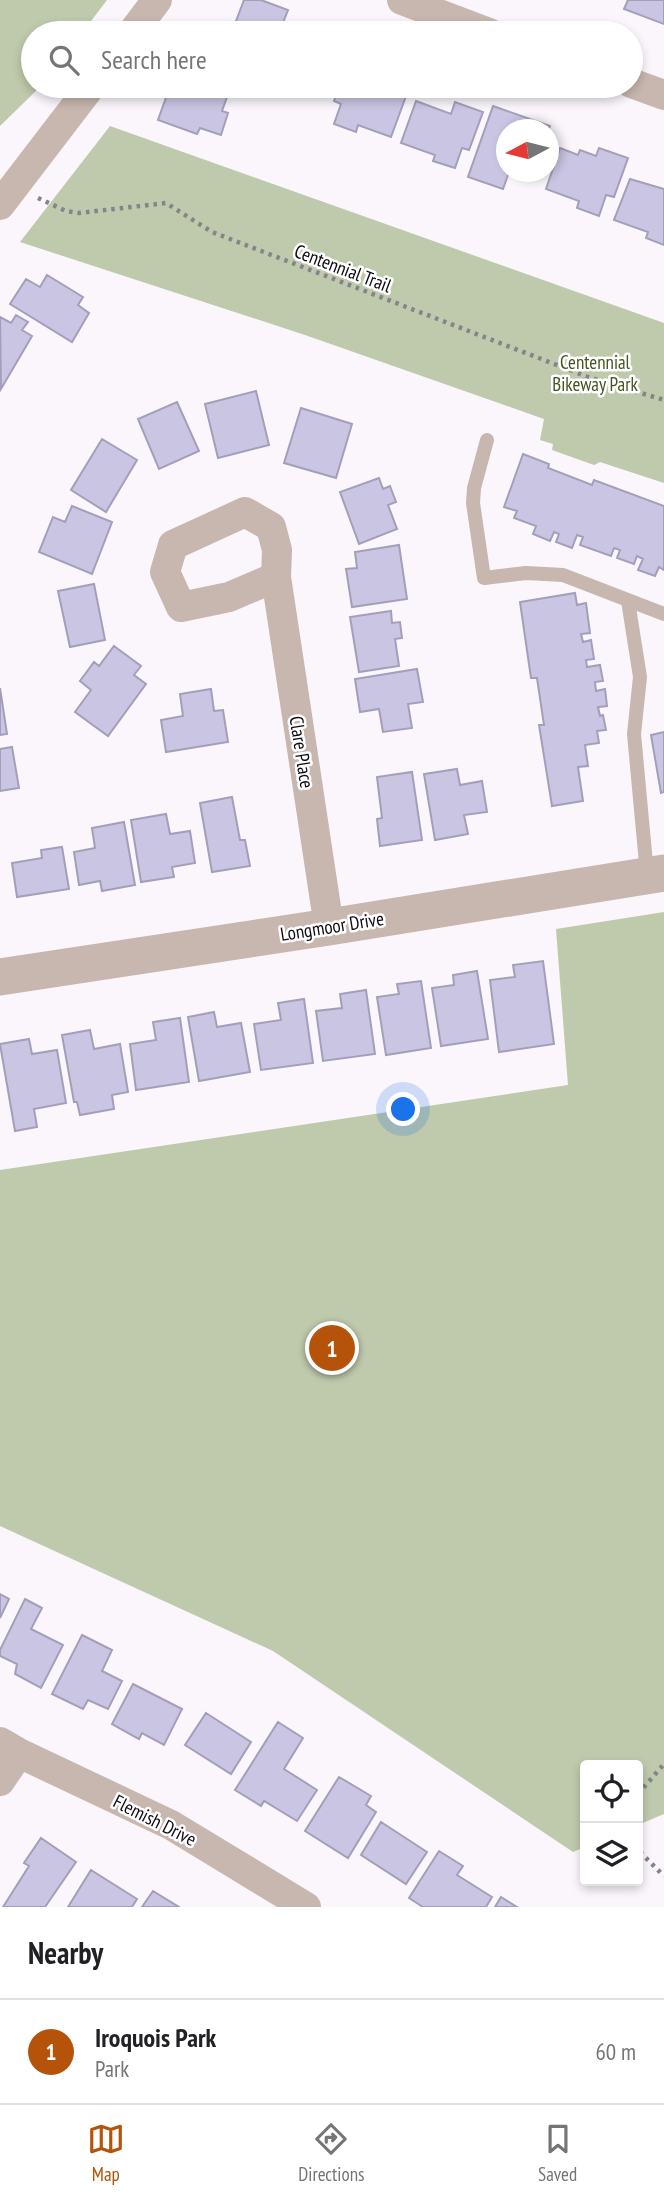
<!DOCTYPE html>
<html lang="en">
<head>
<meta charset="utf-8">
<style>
  body { margin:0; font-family:"PT Sans Narrow",sans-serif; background:#f2f2f2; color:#202124 }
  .controls { position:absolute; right:21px; bottom:21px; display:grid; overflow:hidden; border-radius:7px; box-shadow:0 4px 10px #0003 }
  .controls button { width:63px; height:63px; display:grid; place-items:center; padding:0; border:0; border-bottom:2px solid #e0e0e0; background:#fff; color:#202124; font:35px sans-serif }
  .compass { position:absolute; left:496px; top:119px; width:63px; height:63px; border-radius:50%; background:#fff; box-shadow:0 4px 10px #0003; rotate:263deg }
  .you { position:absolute; left:404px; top:1110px; width:24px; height:24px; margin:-18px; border:5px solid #fff; border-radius:50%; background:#1a73e8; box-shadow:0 0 0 10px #1a73e833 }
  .badge { display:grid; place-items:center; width:46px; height:46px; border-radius:50%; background:#b45309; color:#fff; font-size:23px; font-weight:700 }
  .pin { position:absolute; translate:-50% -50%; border:4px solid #fff; box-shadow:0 2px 7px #0006 }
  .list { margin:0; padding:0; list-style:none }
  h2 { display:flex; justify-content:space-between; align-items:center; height:91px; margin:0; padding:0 28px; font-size:30px }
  h2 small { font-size:23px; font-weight:400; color:#757577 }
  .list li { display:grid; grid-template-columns:46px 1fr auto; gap:21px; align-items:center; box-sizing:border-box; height:105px; padding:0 28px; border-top:2px solid #e0e0e0 }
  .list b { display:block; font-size:26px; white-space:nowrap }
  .list p { margin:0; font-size:23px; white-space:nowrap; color:#757577 }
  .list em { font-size:23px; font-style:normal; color:#757577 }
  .icon { flex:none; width:38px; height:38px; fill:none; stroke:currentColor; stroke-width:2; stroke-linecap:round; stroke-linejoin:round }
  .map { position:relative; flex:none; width:664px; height:1907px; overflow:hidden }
  .search { position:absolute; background:#fff; box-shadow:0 4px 10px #0003; left:21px; right:21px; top:21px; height:77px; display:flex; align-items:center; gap:18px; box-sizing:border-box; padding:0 24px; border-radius:38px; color:#757577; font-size:26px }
  .sheet { height:196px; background:#fff }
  nav { display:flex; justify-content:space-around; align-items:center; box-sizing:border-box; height:98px; border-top:2px solid #e0e0e0; background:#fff; font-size:19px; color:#757577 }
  nav a { display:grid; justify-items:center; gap:4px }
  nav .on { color:#b45309 }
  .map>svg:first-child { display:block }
</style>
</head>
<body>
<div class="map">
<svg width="664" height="1907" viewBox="0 0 664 1907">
  <rect width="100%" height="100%" fill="#faf6fc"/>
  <!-- green -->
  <path fill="#bfc9ac" d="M0 0H107L82 33H33V86H41L0 126Z
    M110 126 664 323V483L600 462 594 465 552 450 553 444 540 440 544 419 305 335 20 242Z
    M664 912V1814L638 1825V1765H585V1847L573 1852 273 1651 0 1526V1170L568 1085 556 929Z"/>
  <!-- building -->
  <path fill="#cac5e2" stroke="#a39fbb" stroke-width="2" d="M244 0H261L288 10 279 33H218L221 24 233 29Z
    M628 0H664V24L624 9Z
    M185 86H231L222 111 228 113 221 135 200 128 197 134 158 120 168 92 181 97Z
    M340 86H378L406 96 391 137 358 125 356 132 334 124 341 104 334 101Z
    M416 101 451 114 455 102 483 112 469 150 462 148 455 168 433 161 435 155 401 143Z
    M493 106 550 126 548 130H506V172H509L503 189 468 177Z
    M560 148 578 155 580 150 596 156 599 148 628 158 614 197 606 195 599 216 577 208 579 201 546 189Z
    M630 179 664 189V245L646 238 648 232 614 220Z
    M47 275 83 297 78 305 89 313 72 342 10 304 26 279 40 287Z
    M16 315 28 322 22 330 32 336 1 389 0 317 11 323Z
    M256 391 269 445 218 458 205 404Z
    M177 402 199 451 159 469 138 419Z
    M301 408 352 424 336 478 284 463Z
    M102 439 137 460 106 512 71 490Z
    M523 454 549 464 548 468 592 485 594 480 664 506V570L659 567 655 576 638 570 643 559 637 556 634 564 617 558 620 550 614 548 611 556 580 545 583 537 577 535 572 548 556 542 559 534 554 532 550 541 533 534 536 526 514 518 517 511 504 507Z
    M379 478 383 489 390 486 396 502 388 505 397 529 359 544 340 492Z
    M72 506 112 522 92 574 39 552 53 517 65 522Z
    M399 545 407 599 352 607 346 569 357 568 355 552Z
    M94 584 105 640 70 647 58 591Z
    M575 593 577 605 586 603 590 633 581 634 583 642 591 640 594 659 586 660 587 667 600 665 603 681 595 682 596 691 605 689 607 706 598 707 600 716 603 715 606 730 597 731 599 743 585 745 588 766 578 767 583 801 552 806 539 725H544L537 678H531L520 602Z
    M391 611 392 623 400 622 402 638 395 639 399 666 359 672 350 617Z
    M114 646 141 666 134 675 146 684 108 736 75 712 91 690 80 681 94 662 99 666Z
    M417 669 423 702 408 704 412 728 383 732 379 709 360 712 355 679Z
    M0 688 7 734 0 735Z
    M211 689 214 711 223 710 228 742 166 752 161 720 183 716 180 694Z
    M664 732V792L661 793 651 735Z
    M12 747 19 788 0 791V749Z
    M457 769 460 785 482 781 487 812 464 815 468 834 435 840 424 774Z
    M412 772 422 840 380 846 377 819 382 818 377 777Z
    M232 797 240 840H245L250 866 212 872 200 803Z
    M166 814 170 834 190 831 195 863 172 867 174 877 141 882 131 820Z
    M124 822 135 885 102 891 100 881 79 885 74 852 95 848 92 828Z
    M62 847 69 889 17 897 12 863 42 858 41 850Z
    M543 961 554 1044 499 1052 490 980 515 977 513 965Z
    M477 971 488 1039 441 1046 432 988 454 985 453 975Z
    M421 981 431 1048 386 1055 377 997 399 994 397 984Z
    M366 990 375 1054 323 1061 316 1011 342 1008 340 994Z
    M304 999 313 1063 261 1070 254 1024 281 1020 278 1003Z
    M214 1012 217 1027 241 1023 250 1072 199 1081 188 1017Z
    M180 1018 189 1082 136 1090 130 1044 156 1040 153 1022Z
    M90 1030 94 1049 120 1044 128 1092 112 1095 114 1109 80 1115 77 1102H74L62 1035Z
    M29 1039 32 1054 57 1050 66 1103 34 1109 37 1127 15 1131 0 1044Z
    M0 1594 9 1599 0 1618Z
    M25 1599 42 1608 31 1629 63 1645 41 1688 15 1674 17 1664 0 1656V1650Z
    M82 1635 112 1650 102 1671 122 1681 108 1709 88 1700 83 1709 52 1694Z
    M133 1684 182 1709 164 1745 142 1733 139 1739 112 1724Z
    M206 1713 251 1742 231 1774 185 1745Z
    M278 1722 303 1738 284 1769 317 1790 297 1821 264 1801 261 1806 235 1790Z
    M339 1777 371 1796 366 1805 376 1812 348 1858 305 1831Z
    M381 1822 427 1852 406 1884 361 1855Z
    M41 1838 76 1862 45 1907H3L29 1866 24 1863Z
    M439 1851 463 1866 457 1875 492 1897 486 1907H423L409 1898Z
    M91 1870 137 1899 132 1907H68Z
    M153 1891 179 1907H142Z
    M501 1897 517 1907H495Z"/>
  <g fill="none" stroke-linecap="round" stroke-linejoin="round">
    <!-- path -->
    <path stroke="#87838a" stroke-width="4.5" stroke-dasharray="3.5 5" stroke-linecap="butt" d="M38 198 66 211 79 213 166 203 212 232 588 377 664 400
      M638 1794 664 1764
      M638 1826 641 1853 664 1876"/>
    <!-- service -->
    <path stroke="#c7b7ae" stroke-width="14" d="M487 440 474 488 473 503 484 578 526 573 563 575 664 614
      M628 601 640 677 634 734 647 874"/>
    <!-- minor -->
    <path stroke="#c7b7ae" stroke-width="30" d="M402 0 489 33
      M132 33 157 0
      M631 83 664 95
      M0 205 91 86
      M276 577 229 597 181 607 165 572 173 545 245 512 271 527 277 550 276 577 329 927
      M0 1742 19 1753 171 1825 306 1907
      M0 1781 19 1753"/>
    <!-- tertiary -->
    <path stroke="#c7b7ae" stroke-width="37" d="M0 977 329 927 664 873"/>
  </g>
  <g text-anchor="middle" stroke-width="5" stroke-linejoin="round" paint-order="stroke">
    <!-- street labels -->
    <g font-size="19" fill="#0f0a12" stroke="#fff">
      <text transform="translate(343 268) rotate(21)" y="7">Centennial Trail</text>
      <text transform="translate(302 752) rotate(81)" y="7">Clare Place</text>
      <text transform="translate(332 926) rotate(-9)" y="7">Longmoor Drive</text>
      <text transform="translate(155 1820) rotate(27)" y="7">Flemish Drive</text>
    </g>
    <!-- park labels -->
    <g font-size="19" fill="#455420" stroke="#fff">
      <text x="595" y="369">Centennial<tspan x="595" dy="22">Bikeway Park</tspan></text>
    </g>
  </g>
</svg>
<div class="controls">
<button><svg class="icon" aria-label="locate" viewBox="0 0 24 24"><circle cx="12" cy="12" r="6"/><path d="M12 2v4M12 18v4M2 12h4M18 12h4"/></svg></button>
<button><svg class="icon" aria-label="layers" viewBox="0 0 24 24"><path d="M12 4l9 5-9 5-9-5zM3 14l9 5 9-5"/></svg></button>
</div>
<svg class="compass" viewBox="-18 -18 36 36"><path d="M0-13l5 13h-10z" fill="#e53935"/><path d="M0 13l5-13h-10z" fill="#757577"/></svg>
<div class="you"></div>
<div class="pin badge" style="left:332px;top:1348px">1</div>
<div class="search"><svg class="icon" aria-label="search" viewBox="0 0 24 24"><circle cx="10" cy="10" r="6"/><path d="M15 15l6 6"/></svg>Search here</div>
</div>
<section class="sheet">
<h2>Nearby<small></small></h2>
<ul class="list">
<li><span class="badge">1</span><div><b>Iroquois Park</b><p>Park</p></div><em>60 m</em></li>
</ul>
</section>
<nav>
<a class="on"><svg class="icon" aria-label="map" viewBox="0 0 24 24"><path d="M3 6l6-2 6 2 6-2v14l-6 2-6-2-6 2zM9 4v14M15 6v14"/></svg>Map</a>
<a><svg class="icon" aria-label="directions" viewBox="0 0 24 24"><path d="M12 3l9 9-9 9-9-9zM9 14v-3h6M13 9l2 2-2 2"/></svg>Directions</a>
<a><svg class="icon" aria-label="saved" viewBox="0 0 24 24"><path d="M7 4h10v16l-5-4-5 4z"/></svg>Saved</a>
</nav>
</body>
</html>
